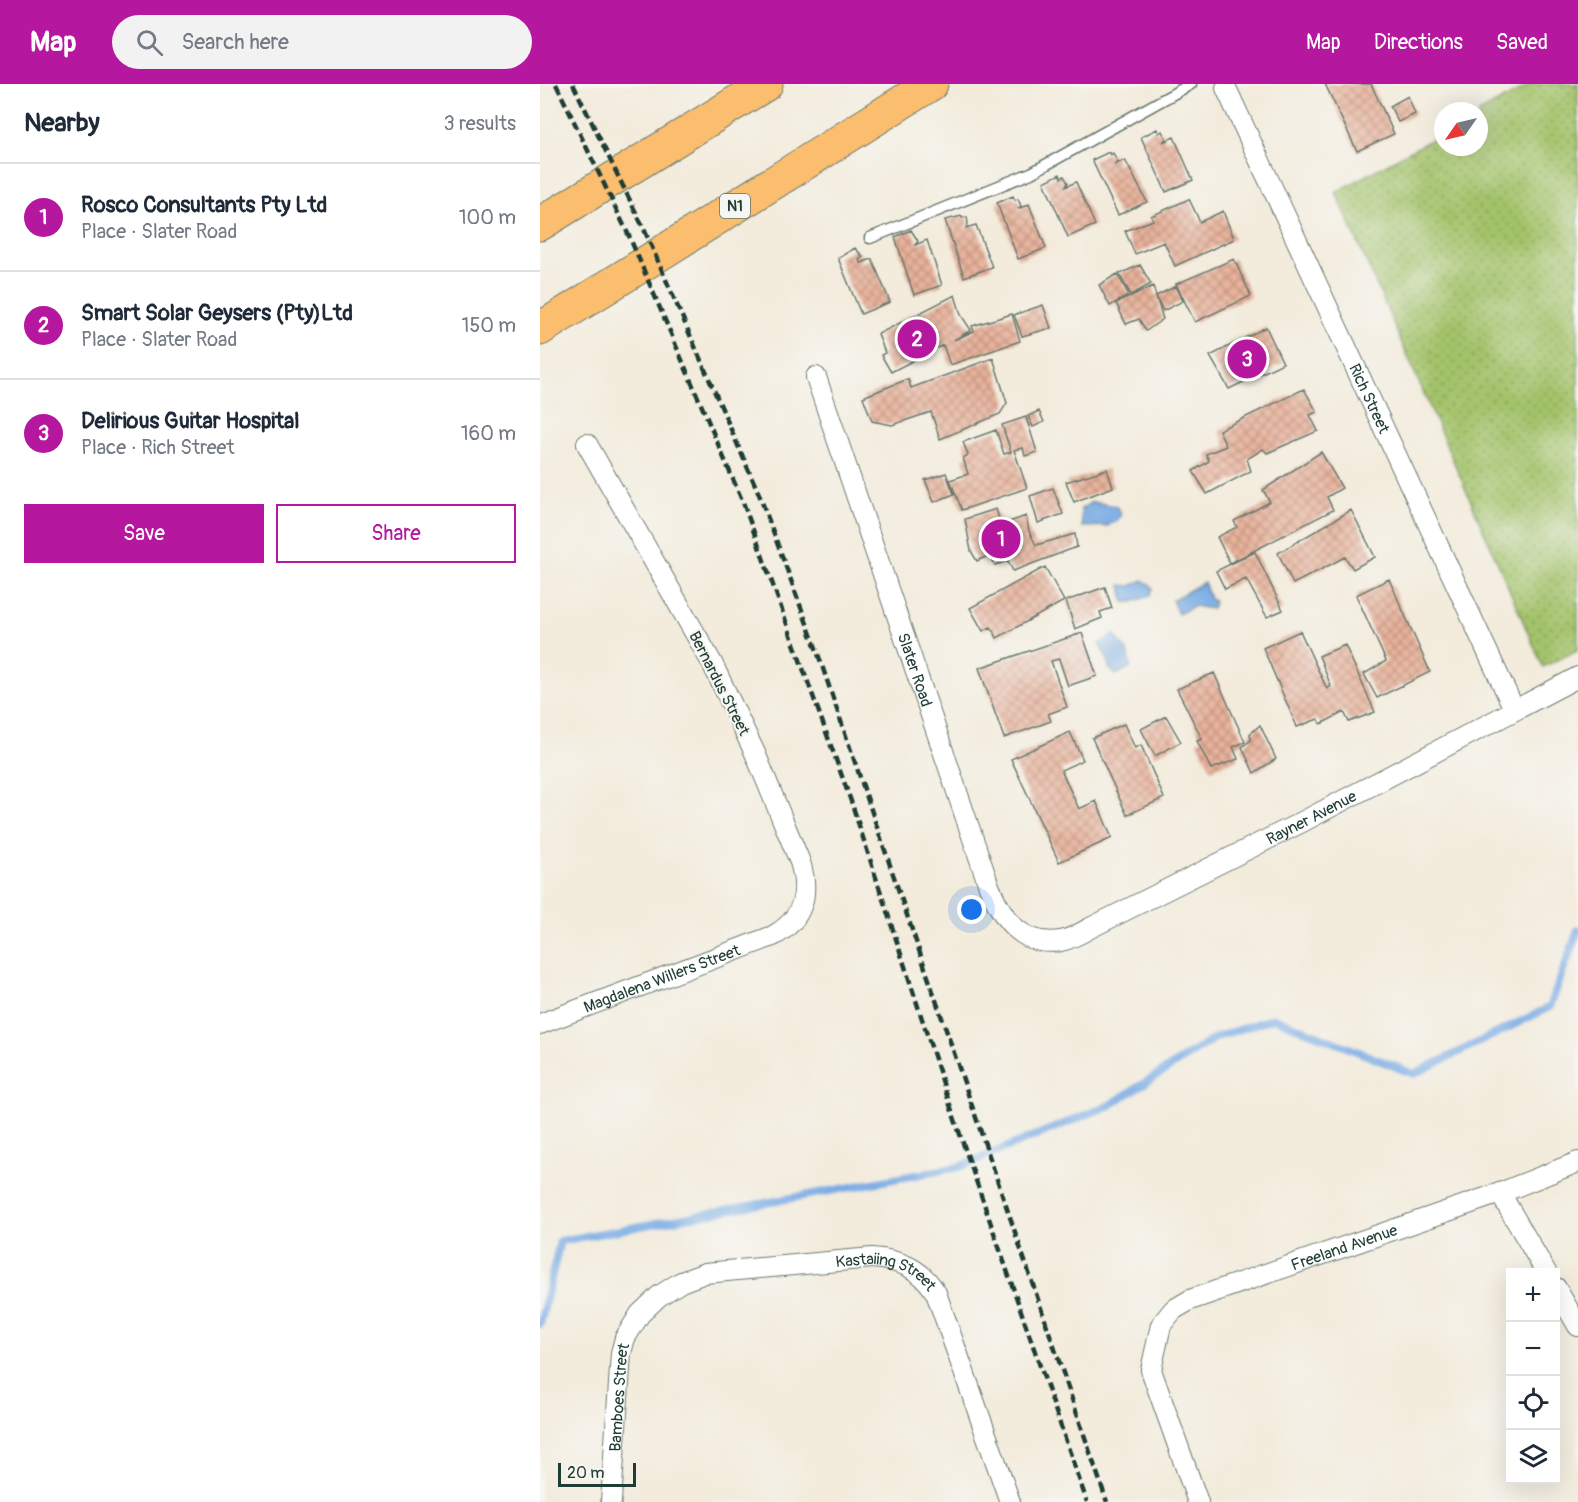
<!DOCTYPE html>
<html lang="en">
<head>
<meta charset="utf-8">
<style>
  body { margin:0; font-family:Pangolin,sans-serif; background:#f2f2f3; color:#1f2937 }
  .controls { position:absolute; right:18px; bottom:18px; display:grid; overflow:hidden; border-radius:0px; box-shadow:0 6px 24px #0002 }
  .controls button { width:54px; height:54px; display:grid; place-items:center; padding:0; border:0; border-bottom:2px solid #e0e1e3; background:#fff; color:#1f2937; font:30px sans-serif }
  .compass { position:absolute; left:894px; top:18px; width:54px; height:54px; border-radius:50%; background:#fff; box-shadow:0 6px 24px #0002; rotate:236deg }
  .scale { position:absolute; left:18px; bottom:15px; width:78px; box-sizing:border-box; padding-left:6px; border:3px solid #1f3d34; border-top:0; font-size:16px; line-height:21px; white-space:nowrap; color:#1f3d34; -webkit-text-stroke:4px #f6f6f2; paint-order:stroke }
  .you { position:absolute; left:432px; top:826px; width:21px; height:21px; margin:-15px; border:4px solid #fff; border-radius:50%; background:#1a73e8; box-shadow:0 0 0 9px #1a73e833 }
  .badge { display:grid; place-items:center; width:39px; height:39px; border-radius:50%; background:#b5179e; color:#fff; font-size:20px; font-weight:700 }
  .pin { position:absolute; translate:-50% -50%; border:3px solid #fff; box-shadow:0 2px 6px #0006 }
  .list { margin:0; padding:0; list-style:none }
  h2 { display:flex; justify-content:space-between; align-items:center; height:78px; margin:0; padding:0 24px; font-size:26px }
  h2 small { font-size:20px; font-weight:400; color:#747a83 }
  .list li { display:grid; grid-template-columns:39px 1fr auto; gap:18px; align-items:center; box-sizing:border-box; height:108px; padding:0 24px; border-top:2px solid #e0e1e3 }
  .list b { display:block; font-size:22px; white-space:nowrap }
  .list p { margin:0; font-size:20px; white-space:nowrap; color:#747a83 }
  .list em { font-size:20px; font-style:normal; color:#747a83 }
  .actions { display:flex; gap:12px; padding:18px 24px }
  .actions a { flex:1; padding:14px 0; border:2px solid #b5179e; border-radius:0px; text-align:center; font-size:21px; color:#b5179e }
  .actions .main { background:#b5179e; color:#fff }
  .icon { flex:none; width:33px; height:33px; fill:none; stroke:currentColor; stroke-width:2; stroke-linecap:round; stroke-linejoin:round }
  .map { position:relative; flex:none; width:1038px; height:1418px; overflow:hidden }
  header { display:flex; align-items:center; gap:36px; box-sizing:border-box; height:84px; padding:0 30px; background:#b5179e; color:#fff }
  header strong { font-size:28px }
  nav { display:flex; gap:33px; margin-inline-start:auto; font-size:21px }
  .search { width:420px; height:54px; background:#f2f2f3; display:flex; align-items:center; gap:15px; box-sizing:border-box; padding:0 21px; border-radius:33px; color:#747a83; font-size:22px }
  main { display:flex }
  aside { flex:1; background:#fff }
  .map>svg:first-child { display:block }
</style>
</head>
<body>
<header>
<strong>Map</strong>
<div class="search"><svg class="icon" aria-label="search" viewBox="0 0 24 24"><circle cx="10" cy="10" r="6"/><path d="M15 15l6 6"/></svg>Search here</div>
<nav><a>Map</a><a>Directions</a><a>Saved</a></nav>
</header>
<main>
<aside>
<h2>Nearby<small>3 results</small></h2>
<ul class="list">
<li><span class="badge">1</span><div><b>Rosco Consultants Pty Ltd</b><p>Place · Slater Road</p></div><em>100 m</em></li>
<li><span class="badge">2</span><div><b>Smart Solar Geysers (Pty)Ltd</b><p>Place · Slater Road</p></div><em>150 m</em></li>
<li><span class="badge">3</span><div><b>Delirious Guitar Hospital</b><p>Place · Rich Street</p></div><em>160 m</em></li>
</ul>
<div class="actions"><a class="main">Save</a><a>Share</a></div>
</aside>
<div class="map">
<svg width="1038" height="1418" viewBox="0 0 1038 1418">
  <defs>
    <pattern id="park-dots" width="8" height="8" patternUnits="userSpaceOnUse" patternTransform="scale(1.5)"><rect width="8" height="8" fill="#a3c269"/><path d="M2 2h.1M6 6h.1" fill="none" stroke="#849f57" stroke-width="1.8" stroke-linecap="round"/></pattern>
    <pattern id="building-cross-hatch" width="8" height="8" patternUnits="userSpaceOnUse" patternTransform="scale(1.5)"><rect width="8" height="8" fill="#e9b29b"/><path d="M0 0l8 8M0 8l8-8" fill="none" stroke="#bc927f"/></pattern>
  </defs>
  <rect width="100%" height="100%" fill="#f6f6f2"/>
  <filter id="ink" filterUnits="userSpaceOnUse"><feTurbulence type="fractalNoise" baseFrequency=".0167" numOctaves="2"/><feDisplacementMap in="SourceGraphic" scale="12" xChannelSelector="R" yChannelSelector="G"/><feConvolveMatrix kernelMatrix="1 2 1 2 8 2 1 2 1" color-interpolation-filters="sRGB"/></filter>
  <filter id="wash" filterUnits="userSpaceOnUse"><feTurbulence type="fractalNoise" baseFrequency=".008" numOctaves="4" result="noise"/><feDisplacementMap in="SourceGraphic" scale="24" xChannelSelector="R" yChannelSelector="G"/><feGaussianBlur stdDeviation="1.35" result="paint"/><feColorMatrix in="noise" values="0 0 0 0 0 0 0 0 0 0 0 0 0 0 0 0 0 1.4 0 .05"/><feComposite in="paint" operator="in"/></filter>
  <g filter="url(#wash)">
    <rect width="100%" height="100%" fill="#f3ebdb"/>
    <!-- park -->
    <path fill="url(#park-dots)" stroke="#61804e" stroke-width="1.5" d="M991 0H1038V566L1003 583 796 108 903 49V63H939V29Z"/>
    <!-- water -->
    <path fill="#77aae4" stroke="#4b748c" stroke-width="1.5" d="M552 418 576 422 581 429 578 436 567 442 542 443 541 425Z
      M603 496 613 504 610 512 592 518H584L581 501 591 502Z
      M664 498 670 515 674 517 672 525 654 522 638 530 632 516Z
      M574 550 587 567 591 583 576 591 569 584 568 575 559 560Z"/>
    <g fill="none" stroke-linecap="round" stroke-linejoin="round">
      <!-- stream -->
      <path stroke="#77aae4" stroke-width="8" d="M0 1240 20 1157 419 1083 570 1021 677 953 734 934 874 990 1010 923 1038 846"/>
    </g>
    <g id="blocks">
      <!-- building -->
      <path fill="url(#building-cross-hatch)" d="M785 0H831L854 50 817 67Z
        M868 12 875 30 858 38 850 22Z
        M617 45 619 49 622 47 626 55 623 58 634 53 653 96 626 108 601 53Z
        M569 68 570 71 573 69 577 77 574 81 585 76 607 118 578 131 552 76Z
        M520 90 521 94 524 92 528 99 525 103 536 98 555 141 528 153 504 98Z
        M473 112 475 116 478 115 481 122 478 125 489 120 506 164 478 175 457 119Z
        M649 115 660 138 683 127 694 155 635 182 624 158 595 170 585 147 613 136 611 132Z
        M422 132V134L427 133 428 140 426 144 436 141 452 183 424 193 405 136Z
        M371 146 378 157 375 161 387 156 402 201 374 211 355 153Z
        M315 164 323 173 319 176 321 179 332 175 350 218 321 230 298 174Z
        M694 175 711 212 655 238 636 200Z
        M600 181 611 200 591 211 579 190Z
        M577 190 589 211 570 222 559 201Z
        M613 202 623 235 606 247 599 235 586 240 576 219Z
        M636 202 643 217 623 227 616 212Z
        M415 211 421 231 431 246 414 256 434 247 432 242 472 230 480 257 410 281 403 261 351 288 341 271 345 269 338 250Z
        M503 221 511 244 482 252 474 231Z
        M726 243 743 279 689 305 670 272Z
        M453 274 467 319 460 330 400 355 391 328 352 341 332 337 323 313 368 295 371 304Z
        M764 305 777 328 770 331 778 347 727 369 723 365 707 375 711 387 667 410 653 387 669 377 666 370 686 362 679 346Z
        M499 327 504 338 493 343 488 332Z
        M486 333 497 368 485 372 483 364 474 366 487 404 422 426 410 396 428 390 423 374 428 371 423 358 456 346 464 370 471 368 462 341Z
        M781 368 802 404 787 413 793 426 690 479 677 453 697 443 694 437 730 418 723 406Z
        M567 385 573 403 534 418 526 398Z
        M406 389 414 410 394 418 385 396Z
        M513 404 523 430 498 439 490 412Z
        M456 425 461 441 486 432 489 447 496 461 535 450 537 463 473 487 468 477 455 481 450 471 437 477 431 467 425 435Z
        M811 426 835 473 813 485 805 473 753 500 738 469Z
        M715 468 743 526 727 533 706 495 685 505 676 487Z
        M505 483 524 517 457 554 451 543 443 547 430 524Z
        M849 495 890 588 837 614 824 590 846 577 816 511Z
        M565 503 572 524 560 528 562 534 535 545 526 517Z
        M760 547 787 605 791 602 779 572 805 561 835 628 809 638 804 628 781 640 778 635 757 643 723 564Z
        M542 549 557 592 528 602 519 575 511 577 527 623 508 630 511 637 464 654 439 584Z
        M674 589 705 658 693 663 698 675 671 685 657 657 662 655 637 605Z
        M626 632 641 658 615 672 601 645Z
        M584 640 595 664 601 661 624 714 587 731 552 654Z
        M720 641 736 675 714 689 702 663 711 656 710 650Z
        M530 648 543 676 521 686 539 725 556 717 572 754 519 778 471 675Z"/>
    </g>
  </g>
  <g filter="url(#ink)">
    <use href="#blocks" fill-opacity="0" stroke="#697a6e" stroke-width="1.5"/>
    <g fill="none" stroke-linecap="round" stroke-linejoin="round">
      <defs>
        <path id="lane" d="M330 154 491 89 651 0"/>
        <g id="street">
          <path id="s1" d="M686 4 974 625"/>
          <path id="s2" d="M276 293 449 802C462 834 481 863 521 857 531 855 543 848 552 843L762 738 1038 593"/>
          <path id="s3" d="M0 940 233 852C263 836 270 810 260 778L215 669 172 579 47 360"/>
          <path d="M960 1109 1006 1188"/>
          <path d="M1016 1204 1038 1242"/>
          <path id="s4" d="M71 1418 81 1269 85 1254 100 1230 119 1212 141 1198 165 1189 332 1174C360 1176 381 1184 396 1209L470 1418"/>
          <path id="s5" d="M658 1418 611 1286 621 1241 633 1226 650 1216 960 1109 1038 1078"/>
        </g>
        <path id="highway" d="M0 140 226 0
          M0 245 391 0"/>
      </defs>
      <!-- lane casing -->
      <use href="#lane" stroke="#697a6e" stroke-width="13"/>
      <!-- street casing -->
      <use href="#street" stroke="#697a6e" stroke-width="22"/>
      <!-- highway casing -->
      <use href="#highway" stroke="#697a6e" stroke-width="35"/>
      <!-- lane -->
      <use href="#lane" stroke="#fff" stroke-width="10"/>
      <!-- street -->
      <use href="#street" stroke="#fff" stroke-width="20"/>
      <!-- highway -->
      <use href="#highway" stroke="#fbbd6e" stroke-width="33"/>
      <!-- rail -->
      <path stroke="#1f3d34" stroke-width="4.5" stroke-dasharray="9 4.5" stroke-linecap="butt" d="M16 0 90 154 204 421 312 720 413 1030 547 1418
        M33 0 104 145 219 410 276 564 567 1418"/>
    </g>
  </g>
  <g text-anchor="middle" stroke-width="4.5" stroke-linejoin="round" paint-order="stroke">
    <!-- shield labels -->
    <rect fill="#f6f6f2" stroke="#60746d" stroke-width="1.5" x="180" y="110" width="30" height="24" rx="4.5"/>
    <g font-size="15" font-weight="bold" fill="#1f3d34">
      <text x="195" y="127">N1</text>
    </g>
    <!-- street labels -->
    <g font-size="16" fill="#1f3d34" stroke="#f6f6f2">
      <text dy="6" stroke="none"><textPath href="#s1" startOffset="342">Rich Street</textPath></text>
      <text dy="6" stroke="none"><textPath href="#s2" startOffset="309">Slater Road</textPath></text>
      <text transform="translate(180 599) rotate(63)" y="6">Bernardus Street</text>
      <text dy="6" stroke="none"><textPath href="#s2" startOffset="916">Rayner Avenue</textPath></text>
      <text dy="6" stroke="none"><textPath href="#s3" startOffset="130">Magdalena Willers Street</textPath></text>
      <text dy="6" stroke="none"><textPath href="#s5" startOffset="388">Freeland Avenue</textPath></text>
      <text dy="6" stroke="none"><textPath href="#s4" startOffset="456">Kastaiing Street</textPath></text>
      <text dy="6" stroke="none"><textPath href="#s4" startOffset="105">Bamboes Street</textPath></text>
    </g>
  </g>
</svg>
<div class="controls">
<button>+</button>
<button>−</button>
<button><svg class="icon" aria-label="locate" viewBox="0 0 24 24"><circle cx="12" cy="12" r="6"/><path d="M12 2v4M12 18v4M2 12h4M18 12h4"/></svg></button>
<button><svg class="icon" aria-label="layers" viewBox="0 0 24 24"><path d="M12 4l9 5-9 5-9-5zM3 14l9 5 9-5"/></svg></button>
</div>
<svg class="compass" viewBox="-18 -18 36 36"><path d="M0-13l5 13h-10z" fill="#e53935"/><path d="M0 13l5-13h-10z" fill="#747a83"/></svg>
<div class="scale">20 m</div>
<div class="you"></div>
<div class="pin badge" style="left:461px;top:455px">1</div>
<div class="pin badge" style="left:377px;top:255px">2</div>
<div class="pin badge" style="left:707px;top:275px">3</div>
</div>
</main>
</body>
</html>
